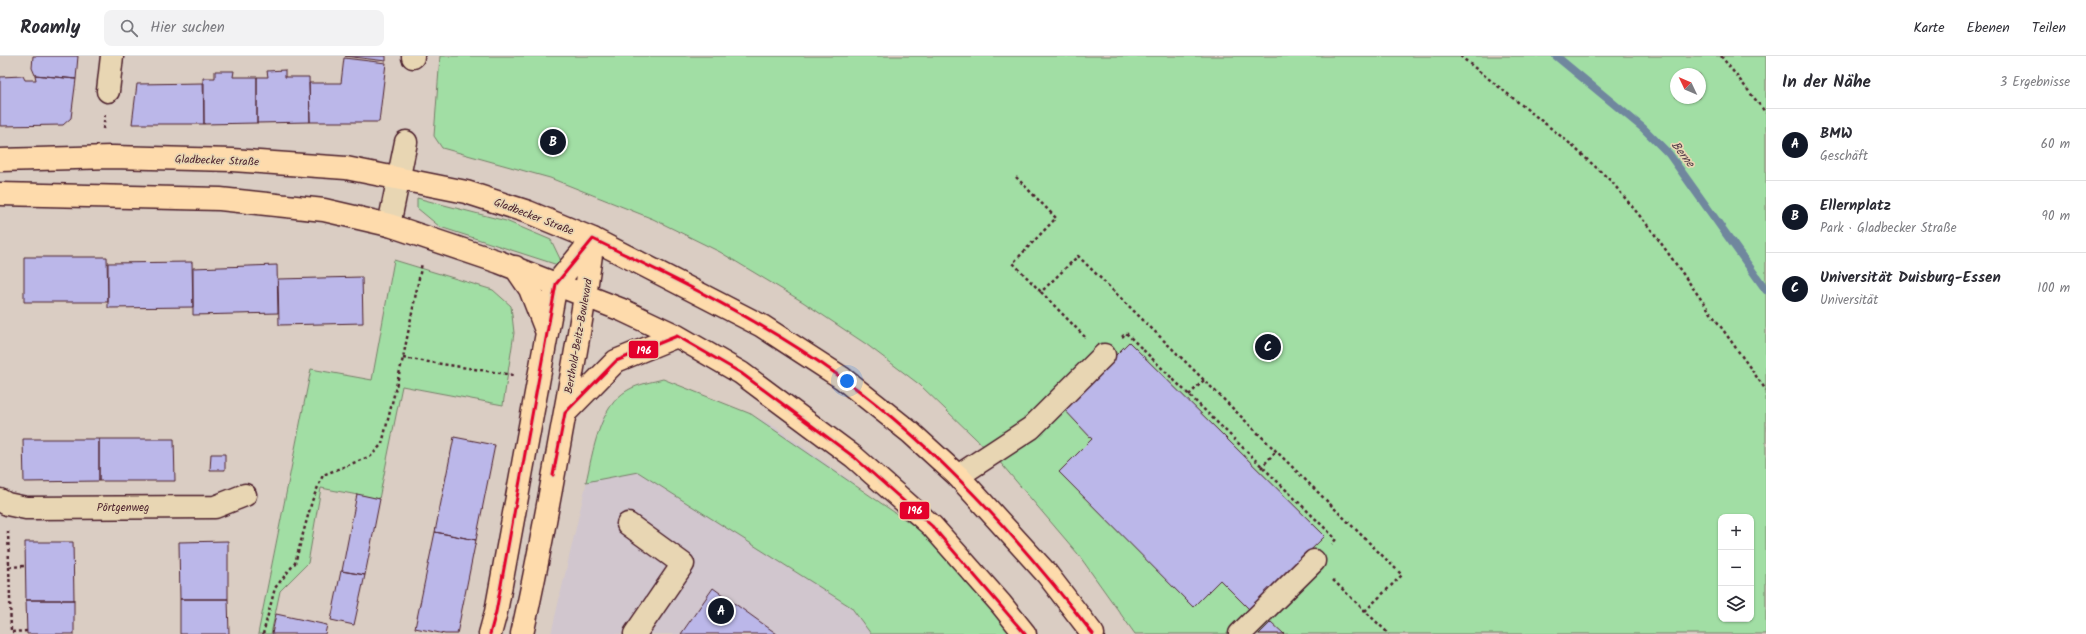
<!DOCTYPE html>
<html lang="de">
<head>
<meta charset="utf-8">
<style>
  body { margin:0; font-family:Kalam,sans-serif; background:#f2f2f3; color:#2b2b33 }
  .controls { position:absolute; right:12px; bottom:12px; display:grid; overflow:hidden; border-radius:8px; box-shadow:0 1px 3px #0004 }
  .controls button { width:36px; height:36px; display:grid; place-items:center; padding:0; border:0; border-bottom:1px solid #e1e1e2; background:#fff; color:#2b2b33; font:20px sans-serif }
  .compass { position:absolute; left:1670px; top:12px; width:36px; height:36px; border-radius:50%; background:#fff; box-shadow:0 1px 3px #0004; rotate:314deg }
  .you { position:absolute; left:847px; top:325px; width:14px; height:14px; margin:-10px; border:3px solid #fff; border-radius:50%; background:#1a73e8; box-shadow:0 0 0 6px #1a73e833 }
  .badge { display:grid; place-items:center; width:26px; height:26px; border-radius:50%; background:#111827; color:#fff; font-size:13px; font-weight:700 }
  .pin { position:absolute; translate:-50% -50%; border:2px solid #fff; box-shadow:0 1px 4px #0006 }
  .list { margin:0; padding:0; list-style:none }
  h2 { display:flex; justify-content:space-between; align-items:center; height:52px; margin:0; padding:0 16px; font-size:17px }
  h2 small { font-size:13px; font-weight:400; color:#7c7c81 }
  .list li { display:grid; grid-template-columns:26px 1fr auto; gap:12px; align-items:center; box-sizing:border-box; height:72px; padding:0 16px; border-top:1px solid #e1e1e2 }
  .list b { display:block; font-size:15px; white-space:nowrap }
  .list p { margin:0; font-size:13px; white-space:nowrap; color:#7c7c81 }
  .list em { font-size:13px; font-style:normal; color:#7c7c81 }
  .icon { flex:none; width:22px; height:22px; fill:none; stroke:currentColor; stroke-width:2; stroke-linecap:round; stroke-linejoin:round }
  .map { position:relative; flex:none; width:1766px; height:578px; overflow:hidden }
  header { display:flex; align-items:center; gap:24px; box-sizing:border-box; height:56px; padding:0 20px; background:#fff; border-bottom:1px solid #e1e1e2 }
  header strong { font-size:19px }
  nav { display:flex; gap:22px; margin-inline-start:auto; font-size:14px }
  .search { width:280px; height:36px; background:#f2f2f3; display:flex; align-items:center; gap:10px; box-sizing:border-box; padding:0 14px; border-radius:8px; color:#7c7c81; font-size:15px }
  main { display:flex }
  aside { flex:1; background:#fff }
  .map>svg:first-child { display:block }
</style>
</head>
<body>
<header>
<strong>Roamly</strong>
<div class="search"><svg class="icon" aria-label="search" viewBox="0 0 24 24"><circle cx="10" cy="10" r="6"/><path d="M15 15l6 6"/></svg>Hier suchen</div>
<nav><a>Karte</a><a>Ebenen</a><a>Teilen</a></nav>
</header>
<main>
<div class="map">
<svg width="1766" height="578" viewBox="0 0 1766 578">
  <rect width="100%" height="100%" fill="#dacdc3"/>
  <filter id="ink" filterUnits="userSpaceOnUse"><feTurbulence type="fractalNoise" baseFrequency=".025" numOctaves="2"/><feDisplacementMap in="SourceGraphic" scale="8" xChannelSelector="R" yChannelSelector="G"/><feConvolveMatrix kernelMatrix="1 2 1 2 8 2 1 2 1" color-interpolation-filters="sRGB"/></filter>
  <g filter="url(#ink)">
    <!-- built -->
    <path fill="#d1c6ce" d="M663 323 751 358 775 371 851 425 929 495 1005 578H551L601 365 613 348 628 334Z"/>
    <!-- green -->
    <path fill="#a1dea4" stroke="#767e68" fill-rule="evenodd" d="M440 0H1766V578H1135L1078 498 998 404 920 329 866 288 803 246 720 196 653 163 550 122 442 92 434 80ZM1676 18H1700V42H1676ZM1721 461H1751V563H1721Z
      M417 142 506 165 551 184 564 211 440 171 417 152Z
      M394 204 493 234 511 250 514 277 503 349 402 330 379 443 321 432 308 507 280 535 271 578H258L311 313 372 324Z
      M663 323 751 358 926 478 1014 578H871L851 551 638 416 586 426C593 396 599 350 628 334 638 328 652 326 663 323Z"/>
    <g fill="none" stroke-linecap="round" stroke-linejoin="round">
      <!-- stream -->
      <path stroke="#6f879e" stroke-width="8" d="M1556 0 1643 72 1669 98 1766 234"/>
    </g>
    <!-- building -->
    <path fill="#bbb7e9" stroke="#4a1f2b" d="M33 0H78L76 23 35 19 32 12Z
      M345 0H386V5Z
      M344 2 386 7 379 66H310L309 27H341Z
      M285 14V21H309L310 66 257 67V21H268L267 15Z
      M215 15H234L233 21H257V67L204 68 203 22H215Z
      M35 19 76 23 71 62 63 69 0 70V21L23 20 25 24H36Z
      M204 27V68H132L137 28Z
      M24 201H107L108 246H24Z
      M192 206 193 251 108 252V207Z
      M277 209 278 257 193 259V212Z
      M362 221 363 267 279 269 278 223Z
      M1129 286 1325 480 1250 554 1220 524 1193 551 1059 416 1092 383 1063 352Z
      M454 381 495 389 476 484 435 476Z
      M23 383H99V425L24 426Z
      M99 383H174L175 425H99Z
      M211 398H225V414H210Z
      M357 438 380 443 365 519 342 515Z
      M435 476 476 484 457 578H445L415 572Z
      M228 485V543H180L179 486Z
      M25 486H73L74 544H26Z
      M341 515 365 519 354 569 331 564Z
      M713 532 777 578H681Z
      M180 543H228L229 578H180Z
      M26 544H74V578H27Z
      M276 558 327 569 325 578H272Z
      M1271 566 1284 578H1259Z"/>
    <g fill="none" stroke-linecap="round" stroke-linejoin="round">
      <defs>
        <path id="minor" d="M413 1V0
          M108 35 112 0
          M389 169 406 86
          M958 420 1031 372 1104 299
          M0 444 7 448 26 452 215 451 245 439
          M628 468 683 508 635 578
          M1240 578 1314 505"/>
        <path id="major" d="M0 104 112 101 232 104 346 112 466 136 528 156 593 183 762 270 842 322 911 377 958 420 1047 518 1093 578
          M0 138 220 143 324 154 389 169 499 206 622 254 677 280 741 317 854 401 932 470 1001 548 1025 578
          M515 211 530 233 546 274
          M565 357 616 305 677 280
          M490 578 496 556 556 228 593 183
          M522 578C537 512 549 445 561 378 573 313 585 249 593 183"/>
      </defs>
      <!-- minor casing -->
      <use href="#minor" stroke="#4a1f2b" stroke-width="25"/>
      <!-- major casing -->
      <use href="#major" stroke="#4a1f2b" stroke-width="25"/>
      <!-- path -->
      <path stroke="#4a1f2b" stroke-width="2.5" stroke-dasharray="3 3" stroke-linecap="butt" d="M1460 0 1567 85 1611 125 1653 176 1766 334
        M1721 0 1766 57
        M103 73 105 59
        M1016 121 1056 162 1013 207 1041 236
        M1085 281 1041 236 1078 200 1402 519 1365 555 1389 578
        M1122 281 1126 277 1336 483 1332 488
        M403 302 513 319
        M1189 339 1204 324
        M1261 412 1276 395
        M8 475 11 576 27 575
        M9 511 25 510
        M1333 524 1365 555
        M263 578 275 532 295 507 312 445 323 419 371 400 382 388 403 302 422 207"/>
      <!-- minor -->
      <use href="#minor" stroke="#e8d6b3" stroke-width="22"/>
      <!-- major -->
      <use href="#major" stroke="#fedbac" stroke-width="22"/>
      <defs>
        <path id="bus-1" d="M553 419 565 357 616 305 677 280 741 317 854 401 932 470 1025 578
          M490 578 496 556 556 228 593 183C678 224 765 266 842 322 939 393 1019 483 1093 578"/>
      </defs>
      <!-- bus-1 casing -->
      <use href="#bus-1" stroke="#e8d6b3" stroke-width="6"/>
      <!-- bus-1 -->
      <use href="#bus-1" stroke="#e4002b" stroke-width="3"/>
    </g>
  </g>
  <g text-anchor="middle" stroke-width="3.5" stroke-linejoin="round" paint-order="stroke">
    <!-- street labels -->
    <g font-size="11" fill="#4a1f2b" stroke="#e8d6b3">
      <text transform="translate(217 104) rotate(2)" y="4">Gladbecker Straße</text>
      <text transform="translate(534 160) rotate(21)" y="4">Gladbecker Straße</text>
      <text transform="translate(578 280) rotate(-80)" y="4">Berthold-Beitz-Boulevard</text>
      <text x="123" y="455">Pörtgenweg</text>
    </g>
    <!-- water labels -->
    <g font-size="12" font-style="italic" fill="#533948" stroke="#e8d6b3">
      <text transform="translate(1683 98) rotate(52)" y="4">Berne</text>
    </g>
  </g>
  <g stroke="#e8d6b3" stroke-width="1.5">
    <rect x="628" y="284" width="31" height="19" rx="4" fill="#e4002b"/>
    <rect x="899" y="445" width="31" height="19" rx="4" fill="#e4002b"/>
  </g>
  <g font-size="11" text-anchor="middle" font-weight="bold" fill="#fff">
    <text x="644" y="298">196</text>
    <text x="915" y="458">196</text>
  </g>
</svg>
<div class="controls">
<button>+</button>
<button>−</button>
<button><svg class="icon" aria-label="layers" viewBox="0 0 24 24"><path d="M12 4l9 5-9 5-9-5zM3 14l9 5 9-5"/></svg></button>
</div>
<svg class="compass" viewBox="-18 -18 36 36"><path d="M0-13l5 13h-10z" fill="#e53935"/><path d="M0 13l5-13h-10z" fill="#7c7c81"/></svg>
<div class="you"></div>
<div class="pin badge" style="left:721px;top:555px">A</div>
<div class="pin badge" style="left:553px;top:86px">B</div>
<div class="pin badge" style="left:1268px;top:291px">C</div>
</div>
<aside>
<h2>In der Nähe<small>3 Ergebnisse</small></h2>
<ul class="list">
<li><span class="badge">A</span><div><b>BMW</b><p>Geschäft</p></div><em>60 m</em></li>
<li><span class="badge">B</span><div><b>Ellernplatz</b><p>Park · Gladbecker Straße</p></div><em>90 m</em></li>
<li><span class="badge">C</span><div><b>Universität Duisburg-Essen</b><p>Universität</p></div><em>100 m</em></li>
</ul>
</aside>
</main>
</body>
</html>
